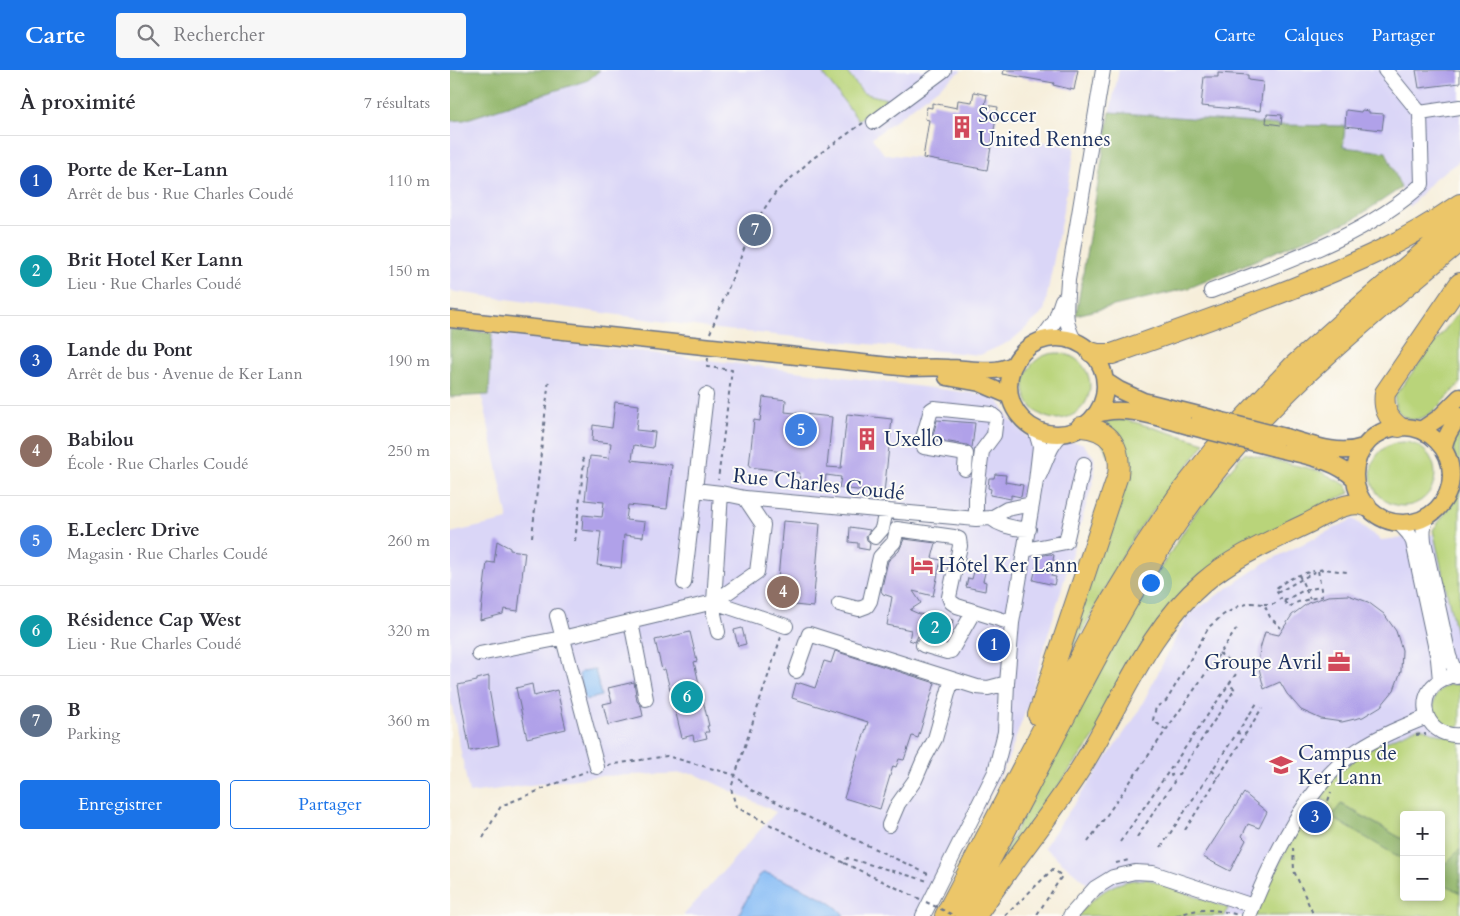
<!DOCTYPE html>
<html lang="fr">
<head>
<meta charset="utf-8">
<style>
  body { margin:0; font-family:Cardo,serif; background:#f7f7f7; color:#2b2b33 }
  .controls { position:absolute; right:15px; bottom:15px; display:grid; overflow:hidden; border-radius:5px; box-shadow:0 2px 8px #0003 }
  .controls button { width:45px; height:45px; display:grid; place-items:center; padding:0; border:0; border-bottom:1px solid #e1e1e2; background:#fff; color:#2b2b33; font:25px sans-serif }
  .you { position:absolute; left:700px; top:512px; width:18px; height:18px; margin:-12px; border:4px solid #fff; border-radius:50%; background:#1a73e8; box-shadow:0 0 0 8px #1a73e833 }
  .badge { display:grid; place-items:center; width:32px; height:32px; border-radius:50%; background:#1a73e8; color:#fff; font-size:16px; font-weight:700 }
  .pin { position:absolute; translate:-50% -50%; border:2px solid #fff; box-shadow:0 1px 5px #0006 }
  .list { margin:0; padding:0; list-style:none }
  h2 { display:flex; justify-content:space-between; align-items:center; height:65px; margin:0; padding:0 20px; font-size:21px }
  h2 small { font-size:16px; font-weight:400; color:#7c7c81 }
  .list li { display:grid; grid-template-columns:32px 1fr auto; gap:15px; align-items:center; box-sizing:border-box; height:90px; padding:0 20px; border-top:1px solid #e1e1e2 }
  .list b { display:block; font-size:19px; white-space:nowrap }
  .list p { margin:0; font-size:16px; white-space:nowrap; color:#7c7c81 }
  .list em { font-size:16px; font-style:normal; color:#7c7c81 }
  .actions { display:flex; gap:10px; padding:15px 20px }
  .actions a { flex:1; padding:11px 0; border:1px solid #1a73e8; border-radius:5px; text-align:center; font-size:18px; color:#1a73e8 }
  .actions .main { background:#1a73e8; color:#fff }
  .icon { flex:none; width:28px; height:28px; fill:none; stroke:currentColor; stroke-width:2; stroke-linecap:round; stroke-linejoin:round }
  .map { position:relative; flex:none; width:1010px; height:846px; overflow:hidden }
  header { display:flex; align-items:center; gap:30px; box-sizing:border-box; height:70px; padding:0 25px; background:#1a73e8; color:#fff }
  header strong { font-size:24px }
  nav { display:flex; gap:28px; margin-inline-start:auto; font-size:18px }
  .search { width:350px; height:45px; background:#f7f7f7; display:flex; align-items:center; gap:12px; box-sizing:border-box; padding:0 18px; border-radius:5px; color:#7c7c81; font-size:19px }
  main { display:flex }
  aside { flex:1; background:#fff }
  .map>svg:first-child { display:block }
</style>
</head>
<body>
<header>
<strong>Carte</strong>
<div class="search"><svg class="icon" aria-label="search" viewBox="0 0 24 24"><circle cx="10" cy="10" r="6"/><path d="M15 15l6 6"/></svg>Rechercher</div>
<nav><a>Carte</a><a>Calques</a><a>Partager</a></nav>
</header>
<main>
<aside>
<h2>À proximité<small>7 résultats</small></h2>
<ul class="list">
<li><span class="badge" style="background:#1a4fb4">1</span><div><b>Porte de Ker-Lann</b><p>Arrêt de bus · Rue Charles Coudé</p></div><em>110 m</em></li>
<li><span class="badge" style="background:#0f9aa8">2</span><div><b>Brit Hotel Ker Lann</b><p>Lieu · Rue Charles Coudé</p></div><em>150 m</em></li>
<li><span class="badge" style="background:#1a4fb4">3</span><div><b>Lande du Pont</b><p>Arrêt de bus · Avenue de Ker Lann</p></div><em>190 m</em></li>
<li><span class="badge" style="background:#8d6e63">4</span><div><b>Babilou</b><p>École · Rue Charles Coudé</p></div><em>250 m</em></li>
<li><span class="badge" style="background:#3f7fe0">5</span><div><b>E.Leclerc Drive</b><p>Magasin · Rue Charles Coudé</p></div><em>260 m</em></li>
<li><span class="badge" style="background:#0f9aa8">6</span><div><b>Résidence Cap West</b><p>Lieu · Rue Charles Coudé</p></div><em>320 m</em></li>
<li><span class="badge" style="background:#5c6f8a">7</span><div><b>B</b><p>Parking</p></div><em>360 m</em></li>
</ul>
<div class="actions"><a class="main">Enregistrer</a><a>Partager</a></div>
</aside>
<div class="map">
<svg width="1010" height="846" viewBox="0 0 1010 846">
  <rect width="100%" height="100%" fill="#fdfcf7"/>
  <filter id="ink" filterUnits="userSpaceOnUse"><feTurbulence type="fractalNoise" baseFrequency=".02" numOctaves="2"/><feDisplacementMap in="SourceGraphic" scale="10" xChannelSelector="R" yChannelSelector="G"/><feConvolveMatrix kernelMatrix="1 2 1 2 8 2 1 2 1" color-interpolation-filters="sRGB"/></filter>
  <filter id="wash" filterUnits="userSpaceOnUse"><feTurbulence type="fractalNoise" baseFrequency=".0096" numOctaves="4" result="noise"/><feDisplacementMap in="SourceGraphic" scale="20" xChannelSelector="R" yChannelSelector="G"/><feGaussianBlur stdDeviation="1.12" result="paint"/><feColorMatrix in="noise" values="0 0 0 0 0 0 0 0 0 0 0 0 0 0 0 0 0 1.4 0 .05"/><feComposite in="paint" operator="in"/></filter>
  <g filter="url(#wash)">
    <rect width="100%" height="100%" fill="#f6eeda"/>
    <!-- built -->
    <path fill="#dad6f7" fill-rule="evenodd" d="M150 0H512L422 68 434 84 473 88 537 100 544 64 625 77 594 242 561 271 530 285 266 259 0 221V51L14 50 138 10Z
      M669 0H1010V91L985 108 959 137 937 82 892 78 894 56 831 55 660 42Z
      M42 263 545 326 560 349 577 367 632 373 644 387 645 405 576 640 557 692 478 846H233L326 742 243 703 149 706 19 723 0 626V463L58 450 32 325H39Z
      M903 449 931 470 998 463 1010 517V846H628L648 823 594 777 686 646 737 546 814 493ZM954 745H991V827H954Z"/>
    <!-- green -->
    <path fill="#b9d47a" stroke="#6a826c" d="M370 0H395L413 23 437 29 408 50Z
      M1010 240V313C998 326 973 361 953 346 946 340 944 334 945 325Z
      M574 316a33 33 0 1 1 66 0a33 33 0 1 1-66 0Z
      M667 347 755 373 683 467 599 623 671 410 642 353Z
      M1010 361V582L983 460 1001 435 1008 415 1009 400 1004 384 1003 373Z
      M921 404a32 32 0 1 1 64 0a32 32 0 1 1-64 0Z
      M794 383 870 401 896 415 900 423 881 431 779 483 540 809 675 554 748 439Z
      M1001 614 1010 615V656L1009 657C980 659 974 622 1001 614Z
      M969 657 987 664 1010 668V779L996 794 991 791V745H954V770L892 734 882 747 954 790V827H991V812L1010 823V846H803L847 758 855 760 865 747 879 734 868 726 878 712 917 679Z
      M697 809 778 838 775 846H627C649 822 663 810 697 809Z"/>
    <!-- forest -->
    <path fill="#92b66a" stroke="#567264" d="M0 0H150L138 10 14 50 0 51Z
      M660 42 831 55 895 56 893 77 936 82 951 118 904 149 739 218 626 245Z
      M0 259 42 263 39 325 0 327Z
      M891 734 954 770V790L881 747Z
      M1010 779V823L991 812V791L996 793Z"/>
    <!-- water -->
    <path fill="#86bcf5" stroke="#5076aa" d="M138 600H145L151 626 135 630 129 605 131 602Z
      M313 803 319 804C338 812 386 830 394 846H289L290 842 309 806Z"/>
    <g id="blocks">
      <!-- building -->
      <path fill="#b0a1e9" d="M554 0H628L624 20 603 15 604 13 553 4Z
        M966 0H1010V13L969 18Z
        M768 3 798 5V10L813 12 810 41 751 36 754 7H768Z
        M524 22 537 25 535 35 548 37 537 100 473 88 479 50 475 49 477 37 482 38V33L507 38 508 30 522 32Z
        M896 40 911 42 912 40 919 41V43L934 44 932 60 895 56Z
        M817 44 832 45 831 55 816 53Z
        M313 327 336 330 335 342 382 347 377 397 391 398 397 344 442 349 434 423 389 418 391 407 376 405 375 414 349 412 350 403 299 397 304 350 310 351Z
        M165 332 189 335 186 360 205 362 203 378 184 375 182 390 222 395 217 439 178 435 176 450 195 452 193 467 174 465 171 498 147 495 151 462 132 460 133 445 152 447 154 432 135 430 140 386 159 388 161 373 142 371 143 355 162 358Z
        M487 350 525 353 522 378 517 375 482 369Z
        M545 404 556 405 555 412 573 415 571 427 561 425V429L540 425 541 419 538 418 539 408H544Z
        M333 451 370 454 363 537 326 533Z
        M400 457 420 460 416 466 417 470 420 474 419 480 408 478V473L399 472Z
        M454 469 486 473 482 488 491 490 483 526 463 521 471 533 460 540 469 544 503 550 500 564 496 572 468 566 465 572 459 570 461 560 437 555 442 527 433 524 431 521 438 491 449 481Z
        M47 471 60 478V480L75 482 68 541 54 539 53 544 30 550 37 492 44 493Z
        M600 484 604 485 603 490 605 491 601 506 606 507 604 515 583 510 589 486Z
        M525 498 536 499 533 511 536 512 535 521 516 517 518 508 522 509Z
        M898 525 918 532 934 544 946 561 952 580 951 601 944 620 931 636 913 647 892 652 871 649 851 640 837 624 830 612 814 619 808 594 810 579 815 562 829 565 842 545 858 533 878 526Z
        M292 558 296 574 288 576 284 560Z
        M240 562 247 591 244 592 259 656H257L259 662H255L257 668 244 671 243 665 232 668 215 599 212 600 205 570Z
        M385 581 485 613 468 668 462 666 454 690 449 689 446 697 443 696 430 739 394 728 418 652 342 628 346 613 349 614 350 613 365 618 374 591 381 593Z
        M39 606V619L49 675 20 681 8 615 27 611V609Z
        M184 612 187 631 191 636 193 646 158 655 153 634 162 632 158 618Z
        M82 614 84 626 107 620 116 659 77 668 66 618Z
        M794 723 817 742 809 758 798 754 792 766 796 770 780 801 753 787Z"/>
    </g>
  </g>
  <g filter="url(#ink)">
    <use href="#blocks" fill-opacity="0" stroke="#687289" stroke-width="1"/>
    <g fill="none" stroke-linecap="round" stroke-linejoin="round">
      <defs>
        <path id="minor" d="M935 0 970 43 1010 37
          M424 52 494 0
          M761 221C828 195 919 165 972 114L970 43
          M591 270 605 251 612 230
          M625 271C612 252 617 232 618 210L653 0
          M515 399 516 384 474 377 472 372 481 340 484 338 541 344 546 348 544 365 532 381 526 427V449
          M589 406C596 392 600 374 612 364
          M245 420 271 423
          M978 446C973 455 973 461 974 471L999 586 1007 607
          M541 448C552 457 565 459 579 459
          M949 453 959 464 963 472 988 589 990 610
          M425 467 432 459 436 440
          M575 480 616 472 634 394
          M234 513 256 325
          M264 532 307 502 313 455 295 428
          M389 534 409 539 417 536 420 531 430 487 444 472 447 459 504 467 509 469 510 476 499 527 501 532 507 536 562 553
          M107 546 147 697
          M181 552 196 629
          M268 562 264 544V532L271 423 295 428 526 449 541 448 557 439 582 434
          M473 575 497 582 501 581 524 541
          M29 584 112 568 264 532 336 556
          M346 601 359 564 527 617 538 618 557 613
          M998 607C962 618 971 668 1010 665
          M439 755 448 734 465 710 474 689 485 669 502 609
          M473 846 545 702 555 662 557 613 562 553 586 411 590 376 585 359
          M620 846 645 818 663 807 685 802 703 803 803 836
          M799 846C821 791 857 713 908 680 929 666 954 656 977 647"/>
        <path id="major" d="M0 249 459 298C472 298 485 297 498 298 520 298 542 305 563 295
          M559 316a48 48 0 1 1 96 0a48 48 0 1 1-96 0Z
          M497 307 530 313 560 326
          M655 311 669 320 693 331 749 345
          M645 345C672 333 712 349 739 356
          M905 405a48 48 0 1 1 96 0a48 48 0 1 1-96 0Z
          M971 360 989 348 1010 327
          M835 367C860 374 888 386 913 377
          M825 378C851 385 885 389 905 409
          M994 379C994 367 1003 355 1010 346"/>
        <path id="highway" d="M641 282 648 284H662C722 263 782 242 841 219 903 194 954 173 1010 134
          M949 357C937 347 933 338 935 323L1010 213
          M588 645 668 405C672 377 660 359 631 357
          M495 846 650 549 695 475 727 427 764 380 842 297 898 247 1010 151
          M511 846C546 779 581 712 616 645 663 555 712 463 779 385 847 305 930 238 1010 171
          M526 846C558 797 595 753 627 704 669 640 694 563 754 512 783 487 821 471 856 454 873 446 897 429 916 436"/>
      </defs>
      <!-- minor casing -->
      <use href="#minor" stroke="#687289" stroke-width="16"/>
      <!-- major casing -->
      <use href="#major" stroke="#687289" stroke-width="19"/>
      <!-- highway casing -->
      <use href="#highway" stroke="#687289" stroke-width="22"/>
      <!-- path -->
      <path stroke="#687289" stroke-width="2" stroke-dasharray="4 4" stroke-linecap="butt" d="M260 263 305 152 326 122 362 89 413 53
        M258 288 257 297 282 300 268 410
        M82 467 99 308
        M125 471 134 392 132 387
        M869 500 874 499 897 502
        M849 505 860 529
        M827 523 868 500 872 526 848 532 839 537 831 528
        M834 531 854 520 871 517
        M814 534H824L831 528 825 519C837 509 849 504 864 501
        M331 567 281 718 286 737 394 793
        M769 583 779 591
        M716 660 703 650 706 637 716 631 721 623 759 557 773 545 789 536 801 533 814 534 820 547 831 558
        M786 663 796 664
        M966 665 976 664
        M158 695 217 686 285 705 301 720 480 805
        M762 700 768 708
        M862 748 877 734 881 722
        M735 760 812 638
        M687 767 724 712 721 705 729 704 785 619 779 615
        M33 768 51 736 137 701
        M638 772 788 557
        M670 772 786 604
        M711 777 807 633
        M843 778 844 801 864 846
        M666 793 679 790
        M470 829 394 793 397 788 478 811
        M555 846 603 799 612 806 586 846
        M727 846C748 837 767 839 788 845"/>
      <!-- minor -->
      <use href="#minor" stroke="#fff" stroke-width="14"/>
      <!-- major -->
      <use href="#major" stroke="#ecc669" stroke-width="16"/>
      <!-- highway -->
      <use href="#highway" stroke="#ecc669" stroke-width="20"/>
      <defs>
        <path id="major-bridge" d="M749 345 835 367
          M739 356 825 378"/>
      </defs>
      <!-- major-bridge casing -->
      <use href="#major-bridge" stroke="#687289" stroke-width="19" stroke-linecap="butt"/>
      <!-- path-bridge -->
      <path stroke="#687289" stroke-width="2" stroke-dasharray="4 4" stroke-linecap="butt" d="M476 832 505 846"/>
      <!-- major-bridge -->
      <use href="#major-bridge" stroke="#ecc669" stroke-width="16"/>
    </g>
  </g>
  <!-- icons -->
  <defs>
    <symbol id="building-bare" viewBox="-9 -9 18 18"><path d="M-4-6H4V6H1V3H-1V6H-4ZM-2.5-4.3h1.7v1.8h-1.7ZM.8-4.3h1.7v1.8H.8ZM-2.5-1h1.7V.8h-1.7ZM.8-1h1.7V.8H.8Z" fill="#d1495b" stroke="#fdfcf7" stroke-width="2.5" paint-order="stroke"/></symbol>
    <symbol id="hotel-bare" viewBox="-9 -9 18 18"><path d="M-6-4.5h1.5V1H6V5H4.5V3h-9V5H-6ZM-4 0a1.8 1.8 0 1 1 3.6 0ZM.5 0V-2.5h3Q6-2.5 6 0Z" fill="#d1495b" stroke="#fdfcf7" stroke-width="2.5" paint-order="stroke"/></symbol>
    <symbol id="office-bare" viewBox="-9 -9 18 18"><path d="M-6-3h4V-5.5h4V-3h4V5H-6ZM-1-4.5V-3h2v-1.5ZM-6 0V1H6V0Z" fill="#d1495b" stroke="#fdfcf7" stroke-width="2.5" paint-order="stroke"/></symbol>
    <symbol id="university-bare" viewBox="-9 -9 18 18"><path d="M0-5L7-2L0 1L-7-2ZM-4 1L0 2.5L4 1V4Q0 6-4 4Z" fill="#d1495b" stroke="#fdfcf7" stroke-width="2.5" paint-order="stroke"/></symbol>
  </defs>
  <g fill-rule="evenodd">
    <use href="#building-bare" x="496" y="41" width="32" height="32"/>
    <use href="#building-bare" x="401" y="353" width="32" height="32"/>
    <use href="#hotel-bare" x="456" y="479" width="32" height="32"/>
    <use href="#office-bare" x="873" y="576" width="32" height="32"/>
    <use href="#university-bare" x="815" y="679" width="32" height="32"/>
  </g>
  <g text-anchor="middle" stroke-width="4" stroke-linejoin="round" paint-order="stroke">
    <!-- poi labels -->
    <g font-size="21" fill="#1b2f5e" stroke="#fdfcf7" text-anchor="start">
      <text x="528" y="52">Soccer<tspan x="528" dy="24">United Rennes</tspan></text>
      <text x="434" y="376">Uxello</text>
      <text x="488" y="502">Hôtel Ker Lann</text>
      <text x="872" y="599" text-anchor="end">Groupe Avril</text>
      <text x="848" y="690">Campus de<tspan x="848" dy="24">Ker Lann</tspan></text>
    </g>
    <!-- street labels -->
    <g font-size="21" fill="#1b2f5e" stroke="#fdfcf7">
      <text transform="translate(369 414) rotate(6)" y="7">Rue Charles Coudé</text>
    </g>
  </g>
</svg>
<div class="controls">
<button>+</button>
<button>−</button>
</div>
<div class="you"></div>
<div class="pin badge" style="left:544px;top:575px;background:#1a4fb4">1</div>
<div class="pin badge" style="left:485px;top:558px;background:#0f9aa8">2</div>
<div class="pin badge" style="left:865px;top:747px;background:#1a4fb4">3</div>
<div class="pin badge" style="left:333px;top:522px;background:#8d6e63">4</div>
<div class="pin badge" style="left:351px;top:360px;background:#3f7fe0">5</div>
<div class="pin badge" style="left:237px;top:627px;background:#0f9aa8">6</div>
<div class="pin badge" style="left:305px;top:160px;background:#5c6f8a">7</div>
</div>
</main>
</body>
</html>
